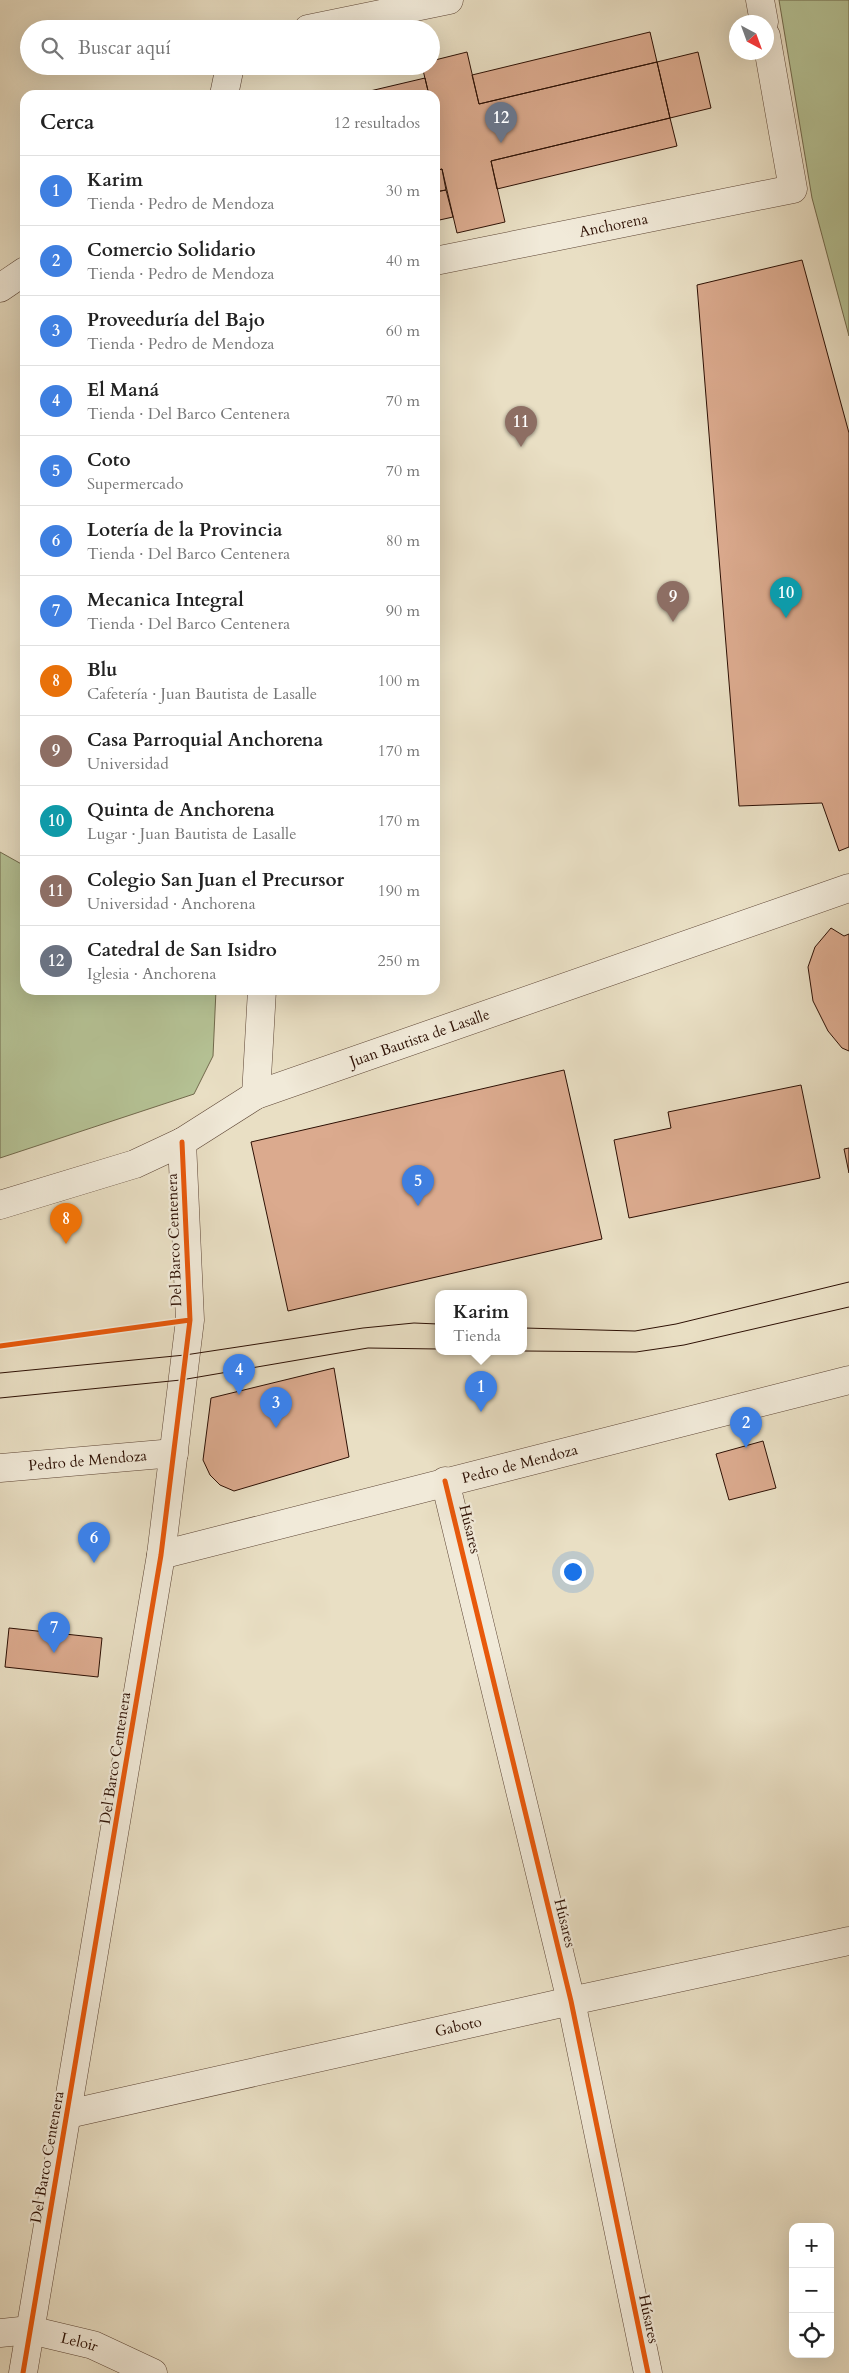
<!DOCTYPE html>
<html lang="es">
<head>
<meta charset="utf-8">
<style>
  body { margin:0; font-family:Cardo,serif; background:#f6f6f6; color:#222 }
  .controls { position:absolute; right:15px; bottom:15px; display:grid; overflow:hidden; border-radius:10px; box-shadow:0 5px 20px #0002 }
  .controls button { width:45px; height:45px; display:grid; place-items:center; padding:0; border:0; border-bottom:1px solid #e0e0e0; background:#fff; color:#222; font:25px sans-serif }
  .compass { position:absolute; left:729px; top:15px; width:45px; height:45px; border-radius:50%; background:#fff; box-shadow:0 5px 20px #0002; rotate:139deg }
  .you { position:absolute; left:572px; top:1571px; width:18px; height:18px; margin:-12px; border:4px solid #fff; border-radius:50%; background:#1a73e8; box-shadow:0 0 0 8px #1a73e833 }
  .badge { display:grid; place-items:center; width:32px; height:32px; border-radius:50%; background:#7c3aed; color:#fff; font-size:16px; font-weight:700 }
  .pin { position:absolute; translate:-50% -41px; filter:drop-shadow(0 1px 2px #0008) }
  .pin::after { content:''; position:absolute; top:26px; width:18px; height:15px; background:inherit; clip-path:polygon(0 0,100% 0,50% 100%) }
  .popup { position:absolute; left:435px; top:1290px; width:92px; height:65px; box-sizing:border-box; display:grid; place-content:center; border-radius:10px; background:#fff; filter:drop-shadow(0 1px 4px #0005); font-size:16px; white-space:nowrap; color:#767676 }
  .popup b { font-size:19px; color:#222 }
  .popup::after { content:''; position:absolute; left:50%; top:100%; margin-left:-10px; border:10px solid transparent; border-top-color:#fff }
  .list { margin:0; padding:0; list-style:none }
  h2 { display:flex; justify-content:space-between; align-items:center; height:65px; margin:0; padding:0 20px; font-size:21px }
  h2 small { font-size:16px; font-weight:400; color:#767676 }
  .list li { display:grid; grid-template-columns:32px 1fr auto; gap:15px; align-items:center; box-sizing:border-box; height:70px; padding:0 20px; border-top:1px solid #e0e0e0 }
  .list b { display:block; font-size:19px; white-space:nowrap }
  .list p { margin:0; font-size:16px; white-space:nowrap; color:#767676 }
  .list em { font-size:16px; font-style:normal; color:#767676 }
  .icon { flex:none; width:28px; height:28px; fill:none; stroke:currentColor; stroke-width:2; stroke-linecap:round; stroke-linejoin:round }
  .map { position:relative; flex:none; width:849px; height:2373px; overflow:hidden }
  .search { position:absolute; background:#fff; box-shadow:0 5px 20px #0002; left:20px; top:20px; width:420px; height:55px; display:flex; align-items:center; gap:12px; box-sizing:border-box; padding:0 18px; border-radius:28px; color:#767676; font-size:19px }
  .panel { position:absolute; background:#fff; box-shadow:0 5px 20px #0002; left:20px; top:90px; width:420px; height:905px; border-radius:15px }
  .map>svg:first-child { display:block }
</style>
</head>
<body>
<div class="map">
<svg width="849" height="2373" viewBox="0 0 849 2373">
  <rect width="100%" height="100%" fill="#e9dfc4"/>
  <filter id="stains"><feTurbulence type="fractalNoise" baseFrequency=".004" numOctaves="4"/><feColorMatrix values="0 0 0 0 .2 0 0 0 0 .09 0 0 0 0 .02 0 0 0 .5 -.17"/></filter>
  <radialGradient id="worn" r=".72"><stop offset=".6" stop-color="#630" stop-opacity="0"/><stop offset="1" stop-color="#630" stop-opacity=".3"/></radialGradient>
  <!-- green -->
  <path fill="#b5c295" stroke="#71694c" d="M779 0H849V336L812 198Z
    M0 852 25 866V990H216L213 1056 194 1094 0 1158Z"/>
  <!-- building -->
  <path fill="#dbaa8e" stroke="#2d1004" d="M650 32 657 62 479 104 472 75Z
    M467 52 479 104 657 62 670 118 491 161 505 222 457 233 442 169 435 171V95H429L422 66H431V61Z
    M698 52 711 108 670 118 657 62Z
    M425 78 429 95H353Z
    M670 118 677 146 497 189 491 161Z
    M442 169 446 190 435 192V171Z
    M446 190 453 217 435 221V192Z
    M802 260 849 433V847L839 851 822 803 739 806 697 285Z
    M831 928 844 936 849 934V1051L842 1048 828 1031 813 1001 808 967 815 947Z
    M564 1070 602 1239 288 1311 251 1142Z
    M801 1085 820 1178 629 1218 614 1140 671 1128 668 1112Z
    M849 1148V1173L844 1149Z
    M334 1368 349 1457 234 1491 220 1485 210 1475 203 1460 211 1398Z
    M763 1441 776 1488 729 1500 716 1454Z
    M9 1628 102 1638 98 1677 5 1667Z"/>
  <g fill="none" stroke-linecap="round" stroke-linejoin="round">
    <defs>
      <g id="minor">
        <path d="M760 0 764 22"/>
        <path d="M308 29 449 0"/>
        <path d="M224 95 230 66"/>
        <path id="s1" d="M435 261 793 189 766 36"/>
        <path d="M0 288 25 271"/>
        <path d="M256 1095 262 990"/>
        <path id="s2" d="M0 1205 135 1164 182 1142 256 1095 849 888"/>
        <path id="s3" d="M0 1468 174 1453"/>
        <path d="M445 1481 571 2001 648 2373"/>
        <path id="s4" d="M161 1555 849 1380"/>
        <path id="s5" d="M68 2114 571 2001 849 1941"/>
        <path id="s6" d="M0 2333 30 2330 93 2345 153 2373"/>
        <path d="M23 2373 161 1555 190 1320 182 1142"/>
      </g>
    </defs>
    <!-- minor casing -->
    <use href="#minor" stroke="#5c4434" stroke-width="29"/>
    <!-- minor -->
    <use href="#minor" stroke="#f1ead9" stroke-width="28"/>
    <!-- tram -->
    <path stroke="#2d1004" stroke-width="1" d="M524 1328 635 1331 676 1324 849 1282
      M524 1351 636 1352 684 1345 849 1307
      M0 1373 185 1355 363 1328 414 1323 438 1324
      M0 1398 181 1380 368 1348 438 1349"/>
    <defs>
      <path id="cycleway" d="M0 1346 190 1320
        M445 1481 571 2001 648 2373
        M23 2373 161 1555 190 1320 182 1142"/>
    </defs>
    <!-- cycleway casing -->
    <use href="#cycleway" stroke="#f1ead9" stroke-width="8"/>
    <!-- cycleway -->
    <use href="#cycleway" stroke="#e8590c" stroke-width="5"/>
  </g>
  <g text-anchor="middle" stroke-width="4.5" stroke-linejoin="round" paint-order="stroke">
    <!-- street labels -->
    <g font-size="15" fill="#2d1004" stroke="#f1ead9">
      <text dy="5" stroke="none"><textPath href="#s1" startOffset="182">Anchorena</textPath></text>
      <text dy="5" stroke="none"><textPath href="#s2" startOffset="454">Juan Bautista de Lasalle</textPath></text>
      <text transform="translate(174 1240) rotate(-92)" y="5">Del Barco Centenera</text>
      <text dy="5" stroke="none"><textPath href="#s3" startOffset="88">Pedro de Mendoza</textPath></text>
      <text dy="5" stroke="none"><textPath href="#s4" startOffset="370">Pedro de Mendoza</textPath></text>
      <text transform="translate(470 1529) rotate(76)" y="5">Húsares</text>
      <text transform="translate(115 1758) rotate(-81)" y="5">Del Barco Centenera</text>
      <text transform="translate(565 1923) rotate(76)" y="5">Húsares</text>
      <text dy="5" stroke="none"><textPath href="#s5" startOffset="400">Gaboto</textPath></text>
      <text transform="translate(47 2157) rotate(-80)" y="5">Del Barco Centenera</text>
      <text transform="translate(649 2319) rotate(78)" y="5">Húsares</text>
      <text dy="5" stroke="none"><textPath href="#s6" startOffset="81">Leloir</textPath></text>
    </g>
  </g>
  <rect width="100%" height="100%" filter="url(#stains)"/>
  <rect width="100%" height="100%" fill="url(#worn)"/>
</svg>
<div class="controls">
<button>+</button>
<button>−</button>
<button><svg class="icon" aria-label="locate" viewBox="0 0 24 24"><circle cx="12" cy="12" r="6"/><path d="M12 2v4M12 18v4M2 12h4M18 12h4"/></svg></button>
</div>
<svg class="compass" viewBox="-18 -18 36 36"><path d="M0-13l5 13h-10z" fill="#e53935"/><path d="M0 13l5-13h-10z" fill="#767676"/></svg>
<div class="you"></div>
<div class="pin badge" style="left:481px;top:1412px;background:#3f7fe0">1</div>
<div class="popup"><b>Karim</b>Tienda</div>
<div class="pin badge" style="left:746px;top:1448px;background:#3f7fe0">2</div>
<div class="pin badge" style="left:276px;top:1428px;background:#3f7fe0">3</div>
<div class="pin badge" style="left:239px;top:1395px;background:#3f7fe0">4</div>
<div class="pin badge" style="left:418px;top:1206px;background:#3f7fe0">5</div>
<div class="pin badge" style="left:94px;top:1563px;background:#3f7fe0">6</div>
<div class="pin badge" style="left:54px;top:1653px;background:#3f7fe0">7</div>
<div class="pin badge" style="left:66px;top:1244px;background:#e8710a">8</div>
<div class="pin badge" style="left:673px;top:622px;background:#8d6e63">9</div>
<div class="pin badge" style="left:786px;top:618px;background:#0f9aa8">10</div>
<div class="pin badge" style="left:521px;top:447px;background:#8d6e63">11</div>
<div class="pin badge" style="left:501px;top:143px;background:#6b7280">12</div>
<div class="search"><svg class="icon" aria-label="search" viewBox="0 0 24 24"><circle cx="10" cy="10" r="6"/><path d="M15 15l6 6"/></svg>Buscar aquí</div>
<section class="panel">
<h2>Cerca<small>12 resultados</small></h2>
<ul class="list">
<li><span class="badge" style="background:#3f7fe0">1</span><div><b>Karim</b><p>Tienda · Pedro de Mendoza</p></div><em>30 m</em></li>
<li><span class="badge" style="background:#3f7fe0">2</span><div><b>Comercio Solidario</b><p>Tienda · Pedro de Mendoza</p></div><em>40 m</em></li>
<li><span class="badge" style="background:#3f7fe0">3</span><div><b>Proveeduría del Bajo</b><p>Tienda · Pedro de Mendoza</p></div><em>60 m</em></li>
<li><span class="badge" style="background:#3f7fe0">4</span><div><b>El Maná</b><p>Tienda · Del Barco Centenera</p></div><em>70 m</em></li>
<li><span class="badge" style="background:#3f7fe0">5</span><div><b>Coto</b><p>Supermercado</p></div><em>70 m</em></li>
<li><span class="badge" style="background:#3f7fe0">6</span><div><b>Lotería de la Provincia</b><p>Tienda · Del Barco Centenera</p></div><em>80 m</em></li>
<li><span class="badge" style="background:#3f7fe0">7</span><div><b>Mecanica Integral</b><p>Tienda · Del Barco Centenera</p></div><em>90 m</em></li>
<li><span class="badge" style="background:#e8710a">8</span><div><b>Blu</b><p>Cafetería · Juan Bautista de Lasalle</p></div><em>100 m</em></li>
<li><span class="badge" style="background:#8d6e63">9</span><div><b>Casa Parroquial Anchorena</b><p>Universidad</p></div><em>170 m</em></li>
<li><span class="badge" style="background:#0f9aa8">10</span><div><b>Quinta de Anchorena</b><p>Lugar · Juan Bautista de Lasalle</p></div><em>170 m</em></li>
<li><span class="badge" style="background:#8d6e63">11</span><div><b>Colegio San Juan el Precursor</b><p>Universidad · Anchorena</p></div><em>190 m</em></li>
<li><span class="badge" style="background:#6b7280">12</span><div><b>Catedral de San Isidro</b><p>Iglesia · Anchorena</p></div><em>250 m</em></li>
</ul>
</section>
</div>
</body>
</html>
